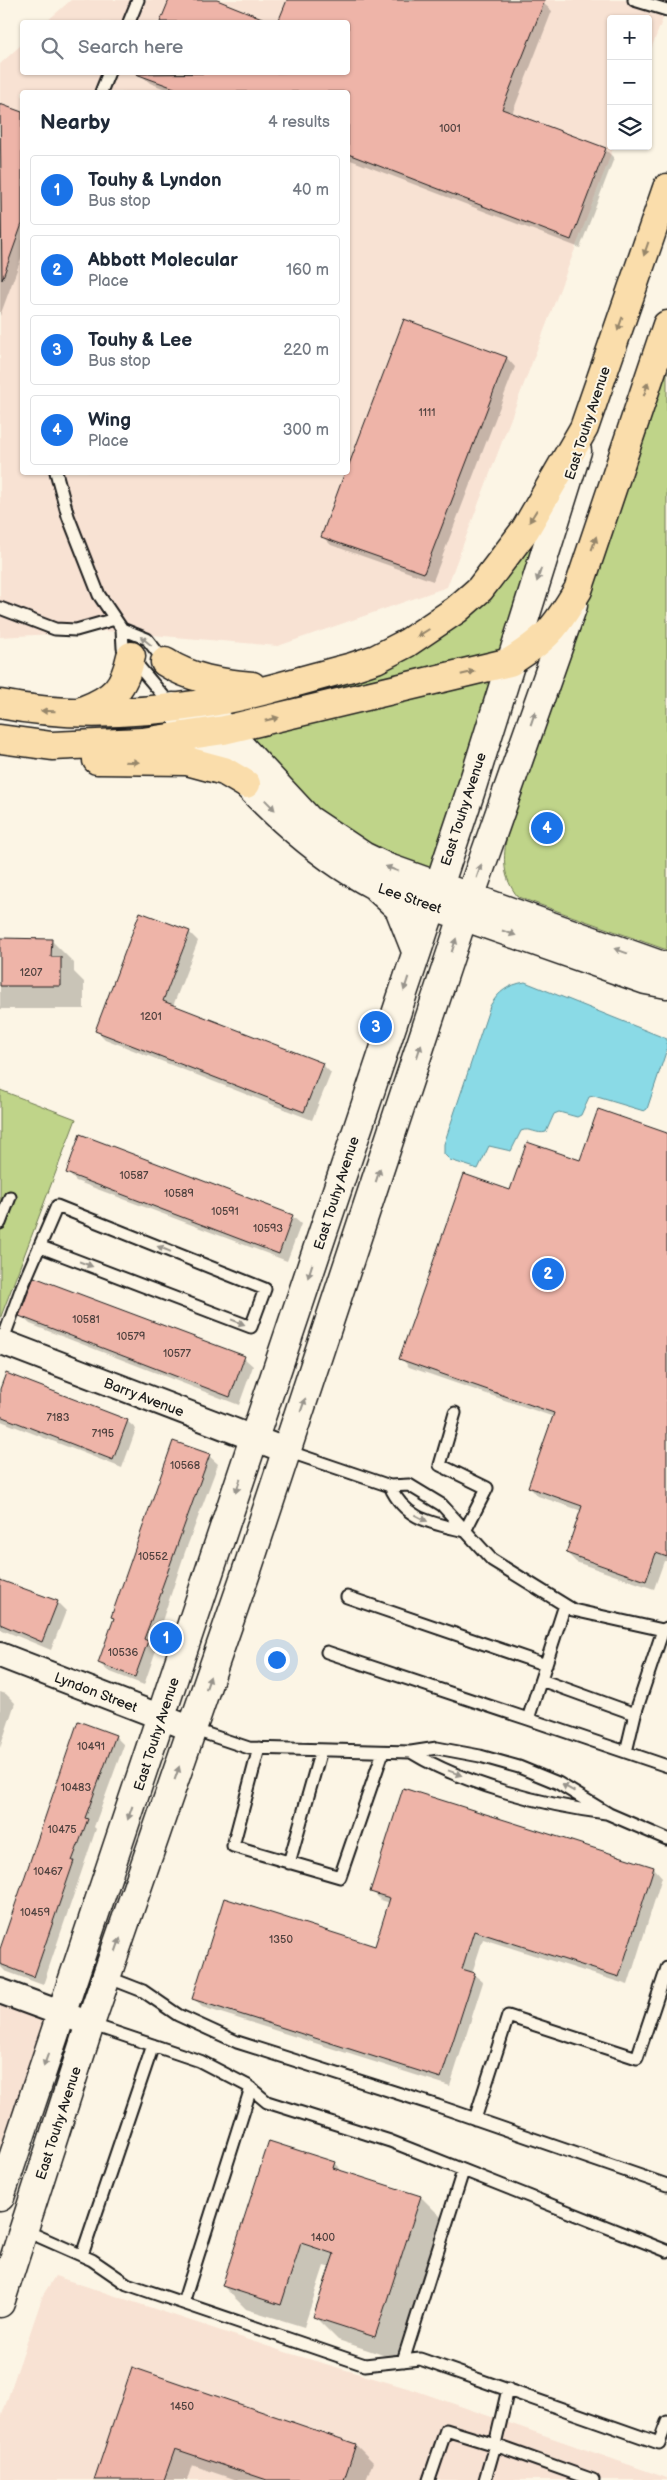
<!DOCTYPE html>
<html lang="en">
<head>
<meta charset="utf-8">
<style>
  body { margin:0; font-family:"Balsamiq Sans",sans-serif; background:#f6f6f7; color:#1f2937 }
  .controls { position:absolute; right:15px; top:15px; display:grid; overflow:hidden; border-radius:5px; box-shadow:0 1px 4px #0004 }
  .controls button { width:45px; height:45px; display:grid; place-items:center; padding:0; border:0; border-bottom:1px solid #e0e1e3; background:#fff; color:#1f2937; font:25px sans-serif }
  .you { position:absolute; left:276px; top:1659px; width:18px; height:18px; margin:-12px; border:4px solid #fff; border-radius:50%; background:#1a73e8; box-shadow:0 0 0 8px #1a73e833 }
  .badge { display:grid; place-items:center; width:32px; height:32px; border-radius:50%; background:#1a73e8; color:#fff; font-size:16px; font-weight:700 }
  .pin { position:absolute; translate:-50% -50%; border:2px solid #fff; box-shadow:0 1px 5px #0006 }
  .list { margin:0; padding:0; list-style:none }
  h2 { display:flex; justify-content:space-between; align-items:center; height:65px; margin:0; padding:0 20px; font-size:21px }
  h2 small { font-size:16px; font-weight:400; color:#747a83 }
  .list li { display:grid; grid-template-columns:32px 1fr auto; gap:15px; align-items:center; box-sizing:border-box; height:70px; margin:0 10px 10px; padding:0 10px; border:1px solid #e0e1e3; border-radius:5px }
  .list b { display:block; font-size:19px; white-space:nowrap }
  .list p { margin:0; font-size:16px; white-space:nowrap; color:#747a83 }
  .list em { font-size:16px; font-style:normal; color:#747a83 }
  .icon { flex:none; width:28px; height:28px; fill:none; stroke:currentColor; stroke-width:2; stroke-linecap:round; stroke-linejoin:round }
  .map { position:relative; flex:none; width:667px; height:2480px; overflow:hidden }
  .search { position:absolute; background:#fff; box-shadow:0 1px 4px #0004; left:20px; top:20px; width:330px; height:55px; display:flex; align-items:center; gap:12px; box-sizing:border-box; padding:0 18px; border-radius:5px; color:#747a83; font-size:19px }
  .panel { position:absolute; background:#fff; box-shadow:0 1px 4px #0004; left:20px; top:90px; width:330px; height:385px; border-radius:5px }
  .map>svg:first-child { display:block }
</style>
</head>
<body>
<div class="map">
<svg width="667" height="2480" viewBox="0 0 667 2480">
  <rect width="100%" height="100%" fill="#fcf5e5"/>
  <filter id="ink" filterUnits="userSpaceOnUse"><feTurbulence type="fractalNoise" baseFrequency=".02" numOctaves="2"/><feDisplacementMap in="SourceGraphic" scale="10" xChannelSelector="R" yChannelSelector="G"/><feConvolveMatrix kernelMatrix="1 2 1 2 8 2 1 2 1" color-interpolation-filters="sRGB"/></filter>
  <g filter="url(#ink)">
    <!-- built -->
    <path fill="#f8e2d3" fill-rule="evenodd" d="M71 0H667V8L648 57V19H611V146H614L447 587 278 646 105 631 0 637V64L22 44V72H348V22H46ZM22 92H348V472H22Z
      M0 2002 48 2021 0 2158Z
      M55 2276 285 2352 414 2390 667 2478V2480H0V2421L43 2295Z"/>
    <!-- green -->
    <path fill="#bfd489" stroke="#6e7852" d="M667 366V950L518 897C502 877 503 859 507 834L641 449Z
      M541 529 509 649 235 714 233 712 356 679Z
      M492 681 433 872 380 855 317 814 252 742 254 737Z
      M0 1090 76 1119 0 1319Z"/>
    <!-- water -->
    <path fill="#8adae6" stroke="#5e8e95" d="M525 982 667 1039V1049L647 1109 644 1111 594 1096 589 1097 581 1115 577 1117 559 1112 554 1114 546 1132C537 1135 530 1127 521 1131L511 1151 489 1146 478 1169 450 1160 444 1154V1144L490 1006C499 991 508 985 525 982Z"/>
    <!-- shadow -->
    <path fill="#0003" d="M170 0H213L272 22H161Z
      M288 0H536L543 3 552 11 512 114 605 149 614 158 580 248 348 159V92H173L150 83 141 75 142 72H348V22H279Z
      M0 105 22 114V256L0 316Z
      M405 321 507 358 515 367 433 581 331 545 322 536Z
      M189 932 198 941 173 1006 322 1064 331 1073 312 1120 105 1039 96 1030Z
      M0 940H51L74 963V972L84 982V1009H0Z
      M667 1135V1561H664L654 1589 576 1562 567 1553 582 1511 538 1496 529 1487 554 1417 409 1367 401 1358 511 1191 581 1161Z
      M67 1172 292 1216 301 1224 287 1261 76 1181Z
      M21 1316 244 1358 253 1366 239 1405 30 1324Z
      M0 1392 127 1421 136 1429 122 1468 1 1421Z
      M209 1456 218 1464 185 1552 153 1648 156 1650 144 1685 108 1671 99 1663Z
      M0 1581 57 1602 66 1611 51 1650 0 1629Z
      M0 1692 6 1694 15 1703 0 1748Z
      M115 1736 124 1745 94 1827 96 1829 43 1985 5 1971 0 1966V1952Z
      M654 1868 662 1877 628 1985 483 1939 472 1973 483 1982 450 2086 202 2007 194 1999 376 1948 390 1903 381 1900 372 1891Z
      M334 2163 343 2172 421 2197 444 2220 398 2360 338 2340 315 2317 331 2268 324 2266 304 2327 246 2309 223 2286Z
      M133 2369 356 2445 373 2462 366 2480H236L192 2465 187 2480H95Z"/>
    <!-- building -->
    <path fill="#eeb4a8" stroke="#1c1c1c" d="M169 0H217L272 22H160Z
      M287 0H545L502 109 606 148 571 240 348 154V92H185L136 74 348 72V22H278Z
      M0 104 22 112V224L2 280Z
      M404 319 507 357 424 573 321 537 345 472H348V467Z
      M140 912 190 931 163 1001 323 1063 304 1112 95 1031Z
      M0 938 52 939 51 957H61V986H0Z
      M598 1109 667 1133V1557L656 1553 646 1581 566 1553 582 1506 528 1487 554 1413 399 1359 464 1174 510 1190 527 1142 580 1160Z
      M80 1134 293 1215 279 1254 66 1173Z
      M34 1277 245 1356 230 1397 19 1316Z
      M6 1373 128 1420 113 1460 0 1416V1389Z
      M173 1441 210 1454 161 1590 162 1591 144 1639 148 1641 135 1677 98 1663 114 1618 111 1617Z
      M0 1580 58 1601 42 1642 0 1624Z
      M78 1721 116 1735 85 1818 88 1819 72 1861H74L34 1977 0 1964V1949Z
      M403 1788 654 1867 619 1977 474 1931 462 1969 475 1973 441 2078 192 1999 224 1898 375 1946 390 1898 370 1892Z
      M269 2141 335 2162 333 2168 421 2196 375 2337 313 2317 334 2254 301 2243 281 2305 222 2286Z
      M132 2367 356 2444 344 2480H267L175 2449 164 2480H94Z"/>
    <g fill="none" stroke-linecap="round" stroke-linejoin="round">
      <defs>
        <path id="service" d="M634 0 667 10
          M129 22 138 0
          M101 92 109 72
          M56 472 68 516 99 595 122 629 123 648 172 706
          M0 608 55 629 76 630 115 619
          M122 629 147 639 165 662
          M0 1223 10 1197
          M0 1342H2L22 1287 57 1206 265 1289 251 1327 41 1247
          M455 1413 440 1465 487 1488 465 1531
          M287 1451 390 1486 409 1485 442 1505 492 1560 573 1610 663 1630 667 1628
          M390 1486C405 1520 432 1523 465 1531
          M347 1597 546 1665
          M327 1652 528 1719 565 1605
          M541 1680 635 1714
          M528 1719 667 1766
          M192 1729 249 1748 411 1752 437 1748 480 1756 519 1767 558 1783 609 1814 667 1839
          M259 1748 233 1846 340 1877 383 1752
          M411 1752C465 1785 544 1805 606 1813
          M626 1752 635 1714 663 1630
          M289 1863 321 1750
          M107 1977 143 1991 178 2015 237 2042 438 2106 667 2185
          M90 2024 200 2061 248 2086 267 2102 390 2141 667 2251
          M475 2119 508 2016 637 2058 667 1968
          M24 2230 92 2260 127 2284 365 2365 420 2359 659 2443 667 2422
          M82 2255 153 2045
          M183 2303 251 2088
          M403 2361 463 2171
          M508 2389 495 2445 593 2480
          M429 2480 446 2430 495 2445 485 2480"/>
        <path id="minor" d="M2 1342 287 1451
          M0 1655 192 1729
          M0 1991 90 2024"/>
        <path id="secondary" d="M201 704 309 820 363 856 388 868 663 966
          M173 707C234 770 295 844 374 885L646 980 667 984
          M377 888 399 908 416 951
          M0 2197 470 793 577 451
          M0 2303 90 2024 248 1567 463 917 573 605"/>
        <path id="primary" d="M165 662C191 679 221 683 252 686
          M0 704C65 717 135 714 201 704 252 696 302 680 352 667L376 659 407 643 456 610 480 589 525 530 584 428 667 188
          M84 710C114 698 124 688 131 656
          M0 739 52 746 142 742 224 730 510 662C548 638 556 627 578 590L667 325
          M97 760 187 761 224 771 246 784"/>
      </defs>
      <!-- service casing -->
      <use href="#service" stroke="#1c1c1c" stroke-width="15"/>
      <!-- minor casing -->
      <use href="#minor" stroke="#1c1c1c" stroke-width="28"/>
      <!-- secondary casing -->
      <use href="#secondary" stroke="#1c1c1c" stroke-width="31"/>
      <!-- primary casing -->
      <use href="#primary" stroke="#1c1c1c" stroke-width="31"/>
      <!-- service -->
      <use href="#service" stroke="#fcf5e5" stroke-width="11"/>
      <!-- minor -->
      <use href="#minor" stroke="#fcf5e5" stroke-width="24"/>
      <!-- secondary -->
      <use href="#secondary" stroke="#fcf5e5" stroke-width="28"/>
      <!-- primary -->
      <use href="#primary" stroke="#faddab" stroke-width="28"/>
    </g>
    <!-- one-way arrows -->
    <defs><path id="oneway-solid" d="M-6-.8H1V-3.2L6.5 0L1 3.2V.8H-6Z" transform="scale(1.25)"/></defs>
    <g fill="#96866b">
      <use href="#oneway-solid" transform="translate(646 249) rotate(109)"/>
      <use href="#oneway-solid" transform="translate(620 324) rotate(109)"/>
      <use href="#oneway-solid" transform="translate(646 389) rotate(-72)"/>
      <use href="#oneway-solid" transform="translate(533 516) rotate(122)"/>
      <use href="#oneway-solid" transform="translate(594 543) rotate(-71)"/>
      <use href="#oneway-solid" transform="translate(423 633) rotate(148)"/>
      <use href="#oneway-solid" transform="translate(468 673) rotate(-14)"/>
      <use href="#oneway-solid" transform="translate(48 711) rotate(-178)"/>
      <use href="#oneway-solid" transform="translate(272 719) rotate(-13)"/>
      <use href="#oneway-solid" transform="translate(132 762) rotate(2)"/>
    </g>
    <g fill="#97938b">
      <use href="#oneway-solid" transform="translate(539 575) rotate(108)"/>
      <use href="#oneway-solid" transform="translate(146 641) rotate(-141)"/>
      <use href="#oneway-solid" transform="translate(533 718) rotate(-71)"/>
      <use href="#oneway-solid" transform="translate(270 805) rotate(46)"/>
      <use href="#oneway-solid" transform="translate(392 869) rotate(-159)"/>
      <use href="#oneway-solid" transform="translate(479 871) rotate(-71)"/>
      <use href="#oneway-solid" transform="translate(509 933) rotate(19)"/>
      <use href="#oneway-solid" transform="translate(454 945) rotate(-72)"/>
      <use href="#oneway-solid" transform="translate(621 951) rotate(-160)"/>
      <use href="#oneway-solid" transform="translate(406 984) rotate(108)"/>
      <use href="#oneway-solid" transform="translate(419 1051) rotate(-72)"/>
      <use href="#oneway-solid" transform="translate(378 1175) rotate(-72)"/>
      <use href="#oneway-solid" transform="translate(164 1249) rotate(-158)"/>
      <use href="#oneway-solid" transform="translate(86 1264) rotate(21)"/>
      <use href="#oneway-solid" transform="translate(310 1271) rotate(108)"/>
      <use href="#oneway-solid" transform="translate(238 1322) rotate(21)"/>
      <use href="#oneway-solid" transform="translate(303 1405) rotate(-71)"/>
      <use href="#oneway-solid" transform="translate(238 1486) rotate(109)"/>
      <use href="#oneway-solid" transform="translate(421 1518) rotate(27)"/>
      <use href="#oneway-solid" transform="translate(208 1683) rotate(-71)"/>
      <use href="#oneway-solid" transform="translate(177 1773) rotate(-71)"/>
      <use href="#oneway-solid" transform="translate(455 1773) rotate(20)"/>
      <use href="#oneway-solid" transform="translate(568 1788) rotate(-151)"/>
      <use href="#oneway-solid" transform="translate(130 1813) rotate(109)"/>
      <use href="#oneway-solid" transform="translate(118 1945) rotate(-71)"/>
      <use href="#oneway-solid" transform="translate(46 2060) rotate(109)"/>
    </g>
  </g>
  <g text-anchor="middle" stroke-width="4" stroke-linejoin="round" paint-order="stroke">
    <!-- number labels -->
    <g font-size="11" fill="#50423f">
      <text x="450" y="132">1001</text>
      <text x="427" y="416">1111</text>
      <text x="31" y="976">1207</text>
      <text x="151" y="1020">1201</text>
      <text x="134" y="1179">10587</text>
      <text x="179" y="1197">10589</text>
      <text x="225" y="1215">10591</text>
      <text x="268" y="1232">10593</text>
      <text x="86" y="1323">10581</text>
      <text x="131" y="1340">10579</text>
      <text x="177" y="1357">10577</text>
      <text x="58" y="1421">7183</text>
      <text x="103" y="1437">7195</text>
      <text x="185" y="1469">10568</text>
      <text x="153" y="1560">10552</text>
      <text x="123" y="1656">10536</text>
      <text x="91" y="1750">10491</text>
      <text x="76" y="1791">10483</text>
      <text x="62" y="1833">10475</text>
      <text x="48" y="1875">10467</text>
      <text x="35" y="1916">10459</text>
      <text x="281" y="1943">1350</text>
      <text x="323" y="2241">1400</text>
      <text x="182" y="2410">1450</text>
    </g>
    <!-- street labels -->
    <g font-size="14" fill="#1c1c1c" stroke="#fcf5e5">
      <text transform="translate(587 423) rotate(-72)" y="5">East Touhy Avenue</text>
      <text transform="translate(463 809) rotate(-72)" y="5">East Touhy Avenue</text>
      <text transform="translate(410 898) rotate(19)" y="5">Lee Street</text>
      <text transform="translate(336 1193) rotate(-72)" y="5">East Touhy Avenue</text>
      <text transform="translate(144 1397) rotate(21)" y="5">Barry Avenue</text>
      <text transform="translate(96 1692) rotate(21)" y="5">Lyndon Street</text>
      <text transform="translate(156 1734) rotate(-72)" y="5">East Touhy Avenue</text>
      <text transform="translate(58 2123) rotate(-72)" y="5">East Touhy Avenue</text>
    </g>
  </g>
</svg>
<div class="controls">
<button>+</button>
<button>−</button>
<button><svg class="icon" aria-label="layers" viewBox="0 0 24 24"><path d="M12 4l9 5-9 5-9-5zM3 14l9 5 9-5"/></svg></button>
</div>
<div class="you"></div>
<div class="pin badge" style="left:166px;top:1638px">1</div>
<div class="pin badge" style="left:548px;top:1274px">2</div>
<div class="pin badge" style="left:376px;top:1027px">3</div>
<div class="pin badge" style="left:547px;top:828px">4</div>
<div class="search"><svg class="icon" aria-label="search" viewBox="0 0 24 24"><circle cx="10" cy="10" r="6"/><path d="M15 15l6 6"/></svg>Search here</div>
<section class="panel">
<h2>Nearby<small>4 results</small></h2>
<ul class="list">
<li><span class="badge">1</span><div><b>Touhy &amp; Lyndon</b><p>Bus stop</p></div><em>40 m</em></li>
<li><span class="badge">2</span><div><b>Abbott Molecular</b><p>Place</p></div><em>160 m</em></li>
<li><span class="badge">3</span><div><b>Touhy &amp; Lee</b><p>Bus stop</p></div><em>220 m</em></li>
<li><span class="badge">4</span><div><b>Wing</b><p>Place</p></div><em>300 m</em></li>
</ul>
</section>
</div>
</body>
</html>
